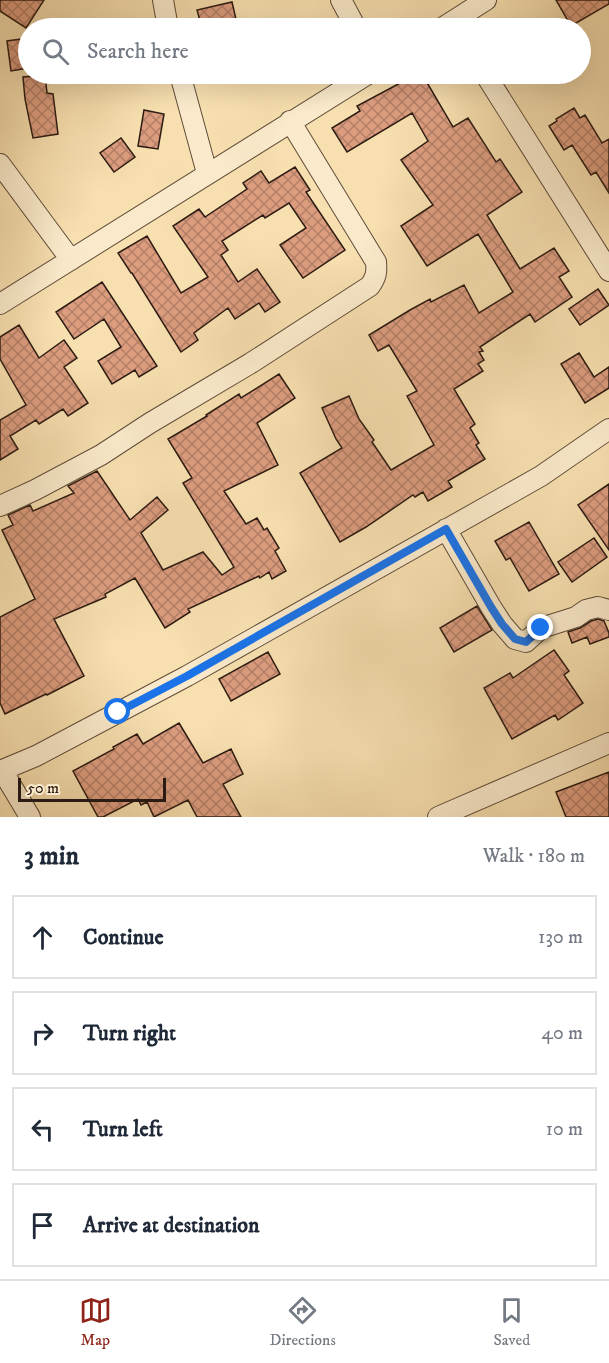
<!DOCTYPE html>
<html lang="en">
<head>
<meta charset="utf-8">
<style>
  body { margin:0; font-family:"IM FELL DW Pica",serif; background:#f6f6f7; color:#1f2937 }
  .scale { position:absolute; left:18px; bottom:15px; width:148px; box-sizing:border-box; padding-left:6px; border:3px solid #2c1b12; border-top:0; font-size:16px; line-height:21px; white-space:nowrap; color:#2c1b12; -webkit-text-stroke:4px #faeacb; paint-order:stroke }
  .stop { position:absolute; width:18px; height:18px; margin:-14px; border:4px solid #1a73e8; border-radius:50%; background:#fff }
  .stop.end { background:#1a73e8; border-color:#fff; box-shadow:0 2px 6px #0008 }
  .list { margin:0; padding:0; list-style:none }
  h2 { display:flex; justify-content:space-between; align-items:center; height:78px; margin:0; padding:0 24px; font-size:26px }
  h2 small { font-size:20px; font-weight:400; color:#747a83 }
  .list li { display:grid; grid-template-columns:39px 1fr auto; gap:18px; align-items:center; box-sizing:border-box; height:84px; margin:0 12px 12px; padding:0 12px; border:2px solid #e0e1e3; border-radius:0px }
  .list b { display:block; font-size:22px; white-space:nowrap }
  .list em { font-size:20px; font-style:normal; color:#747a83 }
  .icon { flex:none; width:33px; height:33px; fill:none; stroke:currentColor; stroke-width:2; stroke-linecap:round; stroke-linejoin:round }
  .map { position:relative; flex:none; width:609px; height:817px; overflow:hidden }
  .search { position:absolute; background:#fff; box-shadow:0 6px 24px #0002; left:18px; right:18px; top:18px; height:66px; display:flex; align-items:center; gap:15px; box-sizing:border-box; padding:0 21px; border-radius:33px; color:#747a83; font-size:22px }
  .sheet { height:462px; background:#fff }
  nav { display:flex; justify-content:space-around; align-items:center; box-sizing:border-box; height:84px; border-top:2px solid #e0e1e3; background:#fff; font-size:16px; color:#747a83 }
  nav a { display:grid; justify-items:center; gap:3px }
  nav .on { color:#8f2418 }
  .map>svg:first-child { display:block }
</style>
</head>
<body>
<div class="map">
<svg width="609" height="817" viewBox="0 0 609 817">
  <defs>
    <pattern id="building-cross-hatch" width="8" height="8" patternUnits="userSpaceOnUse" patternTransform="scale(1.5)"><rect width="8" height="8" fill="#dc9d7f"/><path d="M0 0l8 8M0 8l8-8" fill="none" stroke="#b37f67"/></pattern>
  </defs>
  <rect width="100%" height="100%" fill="#f7dfaf"/>
  <filter id="stains"><feTurbulence type="fractalNoise" baseFrequency=".00333" numOctaves="4"/><feColorMatrix values="0 0 0 0 .2 0 0 0 0 .09 0 0 0 0 .02 0 0 0 .5 -.17"/></filter>
  <radialGradient id="worn" r=".72"><stop offset=".6" stop-color="#630" stop-opacity="0"/><stop offset="1" stop-color="#630" stop-opacity=".3"/></radialGradient>
  <!-- building -->
  <path fill="url(#building-cross-hatch)" stroke="#2c1b12" stroke-width="1.5" d="M0 0H44L26 28 0 11Z
    M556 0H609V4L571 26Z
    M232 2 238 28H202L197 10Z
    M28 38V68L11 71 7 41Z
    M417 74H422L453 127 468 118 496 162 500 159 522 192 487 215 520 269 554 248 569 271 559 277 572 297 535 322 530 314 480 347 483 351 479 352 484 360 478 364 483 371 454 389 475 424 470 428 479 443 476 445 485 459 448 481 452 487 428 501 423 492 415 497 413 495 366 527 340 542 300 473 342 448 336 439 322 408 349 396 359 419 374 440 372 442 391 470 434 445 407 396 417 391 389 345 378 351 369 335 410 310 430 299 431 302 464 285 479 313 513 292 478 234 427 266 401 226 433 205 401 160 428 141 412 113 347 152 332 128 360 111 357 106Z
    M45 75 47 93 53 94 58 134 33 138 25 99 23 77Z
    M574 108 580 118 585 115 602 143 609 139V193L596 172 591 175 572 145 564 150 549 126 557 121 556 119Z
    M144 110 164 114 158 149 138 146Z
    M121 138 135 157 114 172 100 153Z
    M295 167 310 190 306 192 345 250 303 278 280 245 306 228 289 203 265 218 263 215 222 241 228 250 221 255 238 282 257 269 280 302 265 312 259 303 235 319 228 308 194 333 198 340 181 352 132 273H131L118 253 147 236 181 293 208 277 173 226 199 209 205 217 247 189 243 183 261 171 269 183Z
    M102 282 157 366 139 377 135 370 112 384 98 361 121 347 104 319 74 339 56 312Z
    M598 289 609 305 580 325 569 309Z
    M19 325 39 358 64 340 77 358 64 367 88 403 68 416 63 409 39 424 36 420 10 436 18 449 0 460V420L26 405 0 359V337Z
    M579 353 594 377 609 367V388L585 403 561 364Z
    M279 374 295 398 257 423 278 465 224 491 246 524 257 518 264 530 267 528 279 548 275 551 286 571 272 579 269 572 260 578 259 576 188 609 190 612 165 628 135 578 105 594 106 597 54 619 84 676 47 695 46 694 5 714 0 703V617L35 599 2 530 13 525 8 515 30 505 33 511 74 493 68 486 97 471 130 520 157 497 168 510 141 533 163 570 203 552 222 575 234 567 183 483 192 478 168 439 207 416 206 415 239 394 241 398Z
    M609 484V550L578 505Z
    M529 522 559 574 529 591 510 558 506 560 495 541Z
    M594 538 607 557 572 582 558 562Z
    M477 606 492 630 454 652 440 628Z
    M598 619 604 621 609 633V637L590 644 587 637 572 643 568 632 580 628 591 621Z
    M554 650 569 671 564 675 583 703 558 720 555 715 512 739 484 688 510 673 513 678Z
    M268 652 280 674 231 701 219 679Z
    M179 723 203 763 231 749 243 774 223 784 241 817H197L188 800 154 817 147 802 141 805 138 799 103 817H98L73 771 114 749 113 747 137 734 143 744Z
    M609 772V817H566L556 792Z"/>
  <g fill="none" stroke-linecap="round" stroke-linejoin="round">
    <defs>
      <path id="minor" d="M163 0 168 28
        M341 0 356 28
        M442 28 486 0
        M180 74 207 173
        M485 74 609 271
        M0 164 71 260
        M0 304 368 74
        M0 506 35 490 101 455 150 423 251 363 370 286C376 277 377 273 376 262L290 121
        M446 529 491 607 502 624 515 639 526 642 541 628 576 617 586 610 598 607 609 610
        M2 770 30 817
        M0 771 36 756 187 676 541 476 609 429
        M438 817 609 743"/>
    </defs>
    <!-- minor casing -->
    <use href="#minor" stroke="#5f4c39" stroke-width="22"/>
    <!-- minor -->
    <use href="#minor" stroke="#faeacb" stroke-width="20"/>
  </g>
  <g fill="none" stroke-linecap="round" stroke-linejoin="round">
    <!-- route -->
    <path stroke="#1a73e8" stroke-width="8" d="M118 712 187 676 446 529 491 607 502 624 515 639 526 642 541 628"/>
  </g>
  <rect width="100%" height="100%" filter="url(#stains)"/>
  <rect width="100%" height="100%" fill="url(#worn)"/>
</svg>
<div class="scale">50 m</div>
<div class="stop" style="left:118px;top:712px"></div>
<div class="stop end" style="left:541px;top:628px"></div>
<div class="search"><svg class="icon" aria-label="search" viewBox="0 0 24 24"><circle cx="10" cy="10" r="6"/><path d="M15 15l6 6"/></svg>Search here</div>
</div>
<section class="sheet">
<h2>3 min<small>Walk · 180 m</small></h2>
<ul class="list">
<li><svg class="icon" aria-label="ahead" viewBox="0 0 24 24"><path d="M12 20V5M6 11l6-6 6 6"/></svg><div><b>Continue</b></div><em>130 m</em></li>
<li><svg class="icon" aria-label="right" viewBox="0 0 24 24"><path d="M7 20v-9h11M14 6l5 5-5 5"/></svg><div><b>Turn right</b></div><em>40 m</em></li>
<li><svg class="icon" aria-label="left" viewBox="0 0 24 24"><path d="M17 20v-9H6M10 6l-5 5 5 5"/></svg><div><b>Turn left</b></div><em>10 m</em></li>
<li><svg class="icon" aria-label="arrive" viewBox="0 0 24 24"><path d="M6 21V4h12l-3 4 3 4H6"/></svg><div><b>Arrive at destination</b></div></li>
</ul>
</section>
<nav>
<a class="on"><svg class="icon" aria-label="map" viewBox="0 0 24 24"><path d="M3 6l6-2 6 2 6-2v14l-6 2-6-2-6 2zM9 4v14M15 6v14"/></svg>Map</a>
<a><svg class="icon" aria-label="directions" viewBox="0 0 24 24"><path d="M12 3l9 9-9 9-9-9zM9 14v-3h6M13 9l2 2-2 2"/></svg>Directions</a>
<a><svg class="icon" aria-label="saved" viewBox="0 0 24 24"><path d="M7 4h10v16l-5-4-5 4z"/></svg>Saved</a>
</nav>
</body>
</html>
